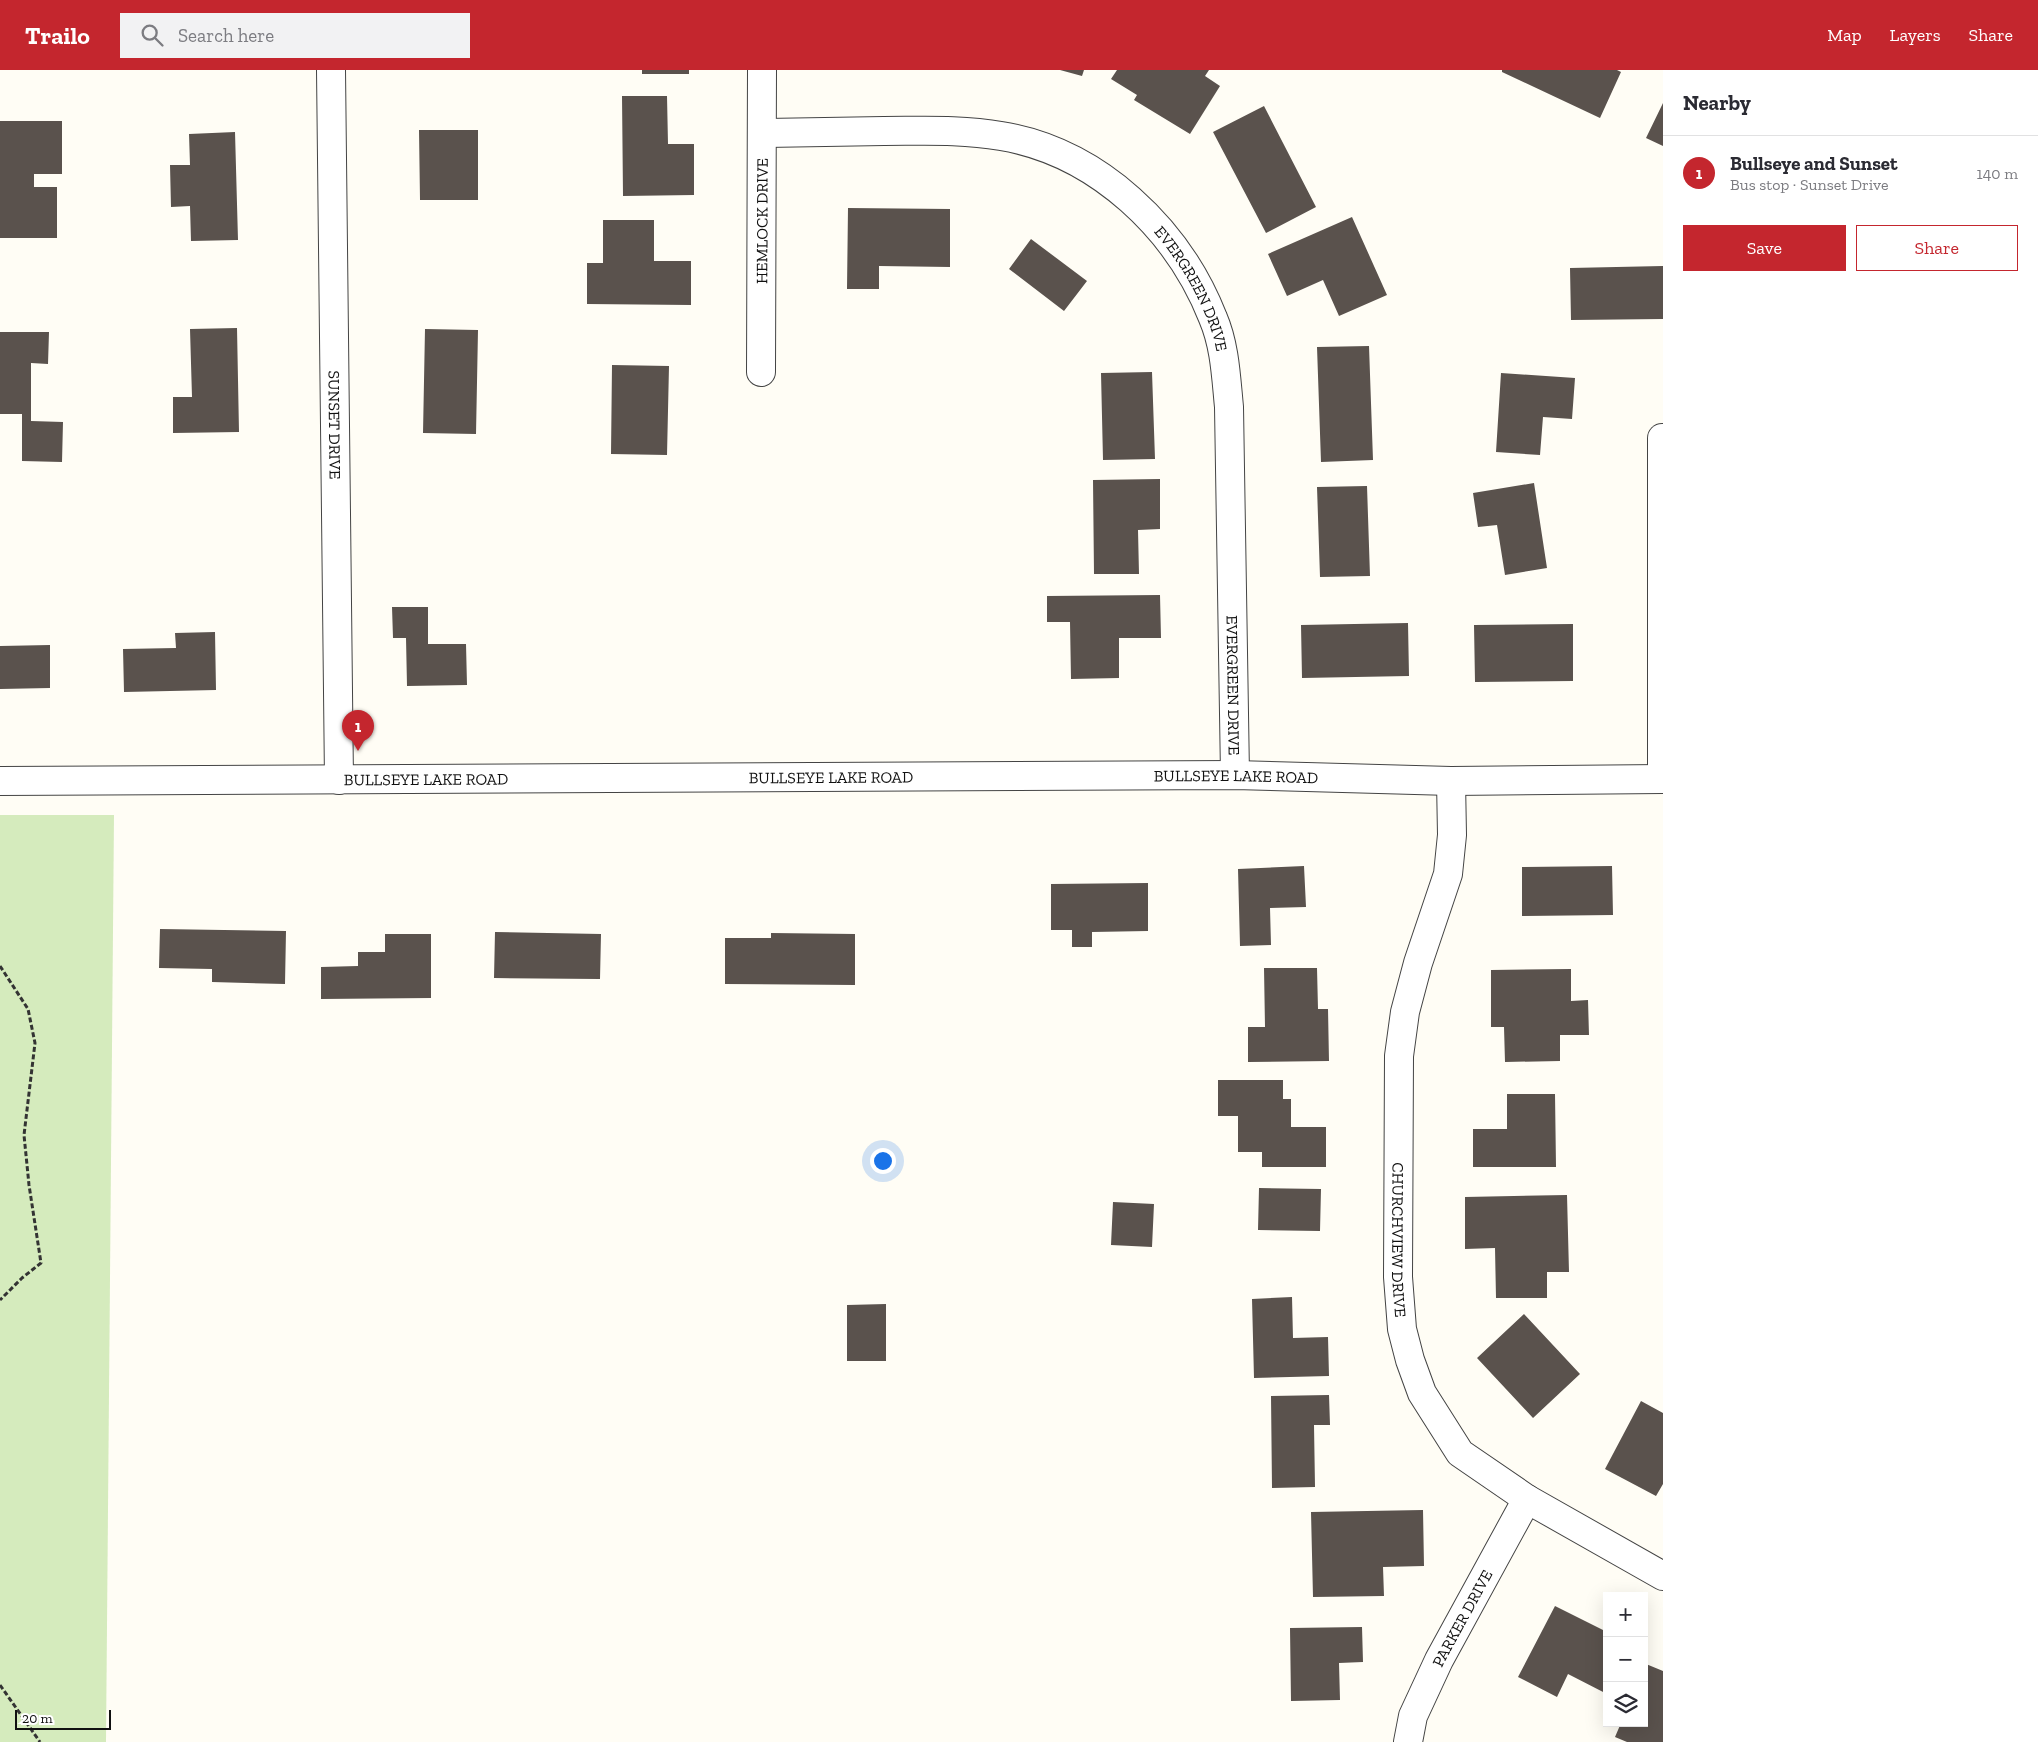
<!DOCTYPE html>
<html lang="en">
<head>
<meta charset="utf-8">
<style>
  body { margin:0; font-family:"Zilla Slab",serif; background:#f2f2f3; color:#2b2b33 }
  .controls { position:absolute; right:15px; bottom:15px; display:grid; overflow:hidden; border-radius:0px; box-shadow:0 5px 20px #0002 }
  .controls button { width:45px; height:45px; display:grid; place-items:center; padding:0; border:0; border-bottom:1px solid #e1e1e2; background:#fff; color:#2b2b33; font:25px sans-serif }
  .scale { position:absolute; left:15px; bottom:12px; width:96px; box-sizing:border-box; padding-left:5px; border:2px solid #111; border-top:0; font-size:14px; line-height:18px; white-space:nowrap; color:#111; -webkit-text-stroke:4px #fff; paint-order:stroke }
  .you { position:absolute; left:882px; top:1090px; width:18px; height:18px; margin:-12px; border:4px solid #fff; border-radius:50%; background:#1a73e8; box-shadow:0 0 0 8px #1a73e833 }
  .badge { display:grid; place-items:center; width:32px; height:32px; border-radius:50%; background:#c4262e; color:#fff; font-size:16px; font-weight:700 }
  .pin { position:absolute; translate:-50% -41px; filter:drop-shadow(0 1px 2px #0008) }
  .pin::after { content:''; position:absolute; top:26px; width:18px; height:15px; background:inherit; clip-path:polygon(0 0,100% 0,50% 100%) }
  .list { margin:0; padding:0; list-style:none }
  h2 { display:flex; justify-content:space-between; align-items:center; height:65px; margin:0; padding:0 20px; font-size:21px }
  h2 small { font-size:16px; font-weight:400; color:#7c7c81 }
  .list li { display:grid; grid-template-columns:32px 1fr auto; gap:15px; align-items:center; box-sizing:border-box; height:75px; padding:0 20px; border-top:1px solid #e1e1e2 }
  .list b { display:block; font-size:19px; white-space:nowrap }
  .list p { margin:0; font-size:16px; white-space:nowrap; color:#7c7c81 }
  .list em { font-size:16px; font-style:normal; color:#7c7c81 }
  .actions { display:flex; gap:10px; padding:15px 20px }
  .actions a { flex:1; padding:11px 0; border:1px solid #c4262e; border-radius:0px; text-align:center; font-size:18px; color:#c4262e }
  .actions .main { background:#c4262e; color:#fff }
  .icon { flex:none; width:28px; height:28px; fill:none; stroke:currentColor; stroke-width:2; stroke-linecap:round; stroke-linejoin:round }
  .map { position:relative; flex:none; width:1663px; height:1672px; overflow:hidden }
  header { display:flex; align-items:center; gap:30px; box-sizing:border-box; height:70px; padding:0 25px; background:#c4262e; color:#fff }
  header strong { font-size:24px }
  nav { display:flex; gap:28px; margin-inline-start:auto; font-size:18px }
  .search { width:350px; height:45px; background:#f2f2f3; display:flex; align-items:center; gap:12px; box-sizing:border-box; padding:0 18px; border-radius:0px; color:#7c7c81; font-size:19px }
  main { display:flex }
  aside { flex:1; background:#fff }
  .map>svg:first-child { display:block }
</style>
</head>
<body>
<header>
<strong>Trailo</strong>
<div class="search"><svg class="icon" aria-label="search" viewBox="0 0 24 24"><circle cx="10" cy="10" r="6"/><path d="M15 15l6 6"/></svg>Search here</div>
<nav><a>Map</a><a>Layers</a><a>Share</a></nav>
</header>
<main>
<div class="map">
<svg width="1663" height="1672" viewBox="0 0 1663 1672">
  <rect width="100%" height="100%" fill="#fffdf5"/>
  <!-- green -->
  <path fill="#d5ebbd" d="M0 745H114L106 1672H0Z"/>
  <!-- building -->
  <path fill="#5a524d" d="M642 0H689V4H642Z
    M1060 0H1084L1082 6Z
    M1117 0H1209L1205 6 1220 16 1190 64 1134 30 1137 25 1111 9Z
    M1502 0H1617L1621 2 1600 48 1502 2Z
    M622 26H667L668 74H694V125L623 126Z
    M1663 33V76L1646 68Z
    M1264 36 1316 137 1266 163 1213 62Z
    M0 51H62V104H34V117H57V168H0Z
    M419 60H478V130H420Z
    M235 62 238 170 191 171 190 136 171 137 170 95H190L189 64Z
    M848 138 950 139V197L879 196V219H847Z
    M1352 147 1387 225 1339 246 1323 210 1287 226 1268 184Z
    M603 150H654V191H691V235L587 234V193H603Z
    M1031 169 1087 211 1064 241 1009 199Z
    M1663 196V249L1571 250 1570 198Z
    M237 258 239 362 173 363V327H192L190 259Z
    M425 259 478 260 476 364 423 363Z
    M0 262H49L48 294 31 293V351L63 352 62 392 22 391V344H0Z
    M1369 276 1373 390 1321 392 1317 277Z
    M612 295 669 296 667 385 611 384Z
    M1152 302 1155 389 1103 390 1101 303Z
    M1501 303 1575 308 1572 349 1543 347 1540 385 1496 382Z
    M1160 409V459L1138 460 1139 504H1094L1093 410Z
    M1534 413 1547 498 1505 505 1497 455 1478 457 1473 423Z
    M1367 416 1370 506 1320 507 1317 417Z
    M1160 525 1161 568H1119V608L1071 609 1070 552H1047V526Z
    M392 537H428V574H466L467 615 407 616 406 568H393Z
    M1408 553 1409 606 1302 608 1301 555Z
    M1573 554V611L1475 612 1474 555Z
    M215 562 216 620 124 622 123 579 176 578 175 563Z
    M50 575V618L0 619V576Z
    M1304 796 1306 837 1270 838 1271 875 1240 876 1238 799Z
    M1612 796 1613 845 1522 846V797Z
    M1148 813V861L1092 862V877H1072V860H1051V814Z
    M160 859 286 861 285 914 212 912V899L159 898Z
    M495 862 601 864 600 909 494 908Z
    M771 863 855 864V915L725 914V868H771Z
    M385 864H431V928L321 929V897L358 896V882H385Z
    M1264 898H1317L1318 939H1328L1329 991 1248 992V957H1265Z
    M1571 899V931L1588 930 1589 965H1560V991L1505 992 1504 957H1491V900Z
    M1218 1010H1283V1029H1291V1057H1326V1097H1262V1082H1238V1046H1218Z
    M1507 1024H1555L1556 1097H1473V1059H1507Z
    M1259 1118 1321 1119 1320 1161 1258 1160Z
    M1567 1125 1569 1202H1547V1228H1496L1495 1178 1465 1179V1127Z
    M1113 1132 1154 1134 1152 1177 1111 1175Z
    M1292 1227 1293 1268 1328 1267 1329 1306 1254 1308 1252 1229Z
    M886 1234V1291H847V1235Z
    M1524 1244 1580 1304 1533 1348 1477 1288Z
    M1329 1325 1330 1355H1314L1315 1417 1272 1418 1271 1326Z
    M1641 1331 1663 1343V1414L1656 1426 1605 1399Z
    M1423 1440 1424 1496 1383 1497 1384 1526 1313 1527 1311 1442Z
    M1555 1536 1607 1562V1624L1568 1604 1557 1627 1518 1607Z
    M1362 1557 1363 1592 1339 1593 1340 1630 1291 1631 1290 1558Z
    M1646 1594 1663 1601V1672H1627L1615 1667 1621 1653H1644V1598Z"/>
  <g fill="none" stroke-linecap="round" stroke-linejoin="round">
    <defs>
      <g id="minor">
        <path id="s1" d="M331 0 339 710"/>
        <path id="s2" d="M763 63C803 62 843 62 884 61 923 61 962 59 1001 66 1098 82 1178 159 1213 248 1225 276 1226 307 1229 337L1235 705"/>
        <path id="s3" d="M761 302 762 0"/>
        <path d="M1662 368V709"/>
        <path id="s4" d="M0 711 1235 705 1451 711 1663 709"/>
        <path id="s5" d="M1451 711 1452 765 1448 804 1418 893 1405 942 1399 986 1398 1207 1402 1259 1410 1290 1422 1323 1460 1383 1527 1429 1663 1506"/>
        <path id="s6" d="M1408 1672 1413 1646 1439 1590 1527 1429"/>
      </g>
    </defs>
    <!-- minor casing -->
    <use href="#minor" stroke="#444" stroke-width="30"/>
    <!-- path -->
    <path stroke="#333" stroke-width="3" stroke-dasharray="5 2.5" stroke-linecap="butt" d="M0 896 28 939 35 973 24 1065 29 1115 41 1193 22 1208 0 1230
      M0 1615 40 1672"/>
    <!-- minor -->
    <use href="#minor" stroke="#fff" stroke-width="28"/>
  </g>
  <g text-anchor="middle" stroke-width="5" stroke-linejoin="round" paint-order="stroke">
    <!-- street labels -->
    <g font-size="16" fill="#111" stroke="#fff">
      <text dy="6" stroke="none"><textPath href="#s3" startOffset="151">HEMLOCK DRIVE</textPath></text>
      <text dy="6" stroke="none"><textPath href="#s2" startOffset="494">EVERGREEN DRIVE</textPath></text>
      <text dy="6" stroke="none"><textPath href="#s1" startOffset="355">SUNSET DRIVE</textPath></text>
      <text dy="6" stroke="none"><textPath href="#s2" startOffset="899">EVERGREEN DRIVE</textPath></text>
      <text dy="6" stroke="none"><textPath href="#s4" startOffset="831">BULLSEYE LAKE ROAD</textPath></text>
      <text dy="6" stroke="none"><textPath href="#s4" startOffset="1236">BULLSEYE LAKE ROAD</textPath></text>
      <text dy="6" stroke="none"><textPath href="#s4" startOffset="426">BULLSEYE LAKE ROAD</textPath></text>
      <text dy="6" stroke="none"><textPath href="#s5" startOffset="466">CHURCHVIEW DRIVE</textPath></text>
      <text dy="6" stroke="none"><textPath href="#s6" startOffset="136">PARKER DRIVE</textPath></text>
    </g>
  </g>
</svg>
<div class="controls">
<button>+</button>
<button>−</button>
<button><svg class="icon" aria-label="layers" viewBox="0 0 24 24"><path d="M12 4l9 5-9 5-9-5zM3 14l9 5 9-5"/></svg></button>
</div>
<div class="scale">20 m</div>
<div class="you"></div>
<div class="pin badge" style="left:358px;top:681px">1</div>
</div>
<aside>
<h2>Nearby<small></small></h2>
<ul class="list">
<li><span class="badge">1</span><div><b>Bullseye and Sunset</b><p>Bus stop · Sunset Drive</p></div><em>140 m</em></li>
</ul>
<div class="actions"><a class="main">Save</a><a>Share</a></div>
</aside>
</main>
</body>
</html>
